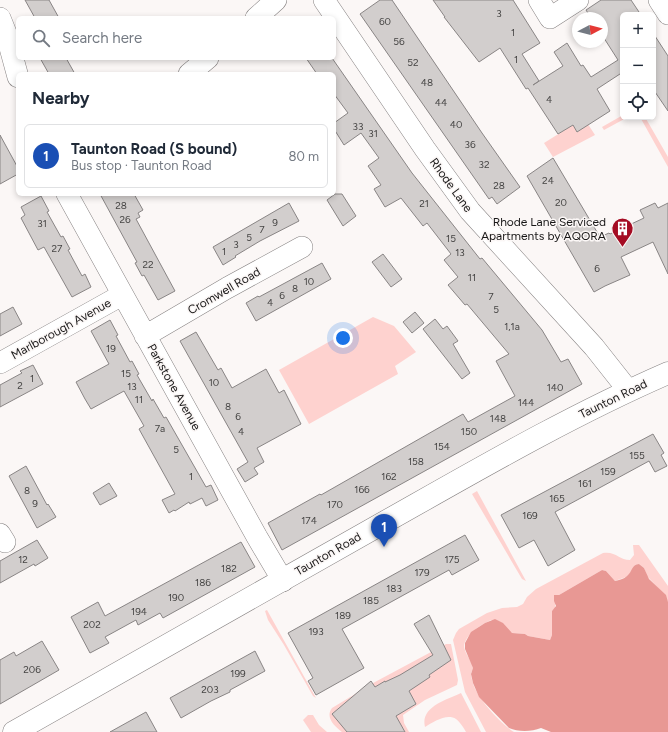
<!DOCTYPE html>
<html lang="en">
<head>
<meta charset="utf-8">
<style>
  body { margin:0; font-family:Figtree,sans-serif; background:#f2f2f3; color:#1f2937 }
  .controls { position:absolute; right:12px; top:12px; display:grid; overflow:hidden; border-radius:6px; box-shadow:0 2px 6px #0003 }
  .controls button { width:36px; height:36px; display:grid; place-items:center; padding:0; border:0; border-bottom:1px solid #e0e1e3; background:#fff; color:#1f2937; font:20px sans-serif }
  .compass { position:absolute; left:572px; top:12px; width:36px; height:36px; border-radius:50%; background:#fff; box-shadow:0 2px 6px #0003; rotate:83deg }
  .you { position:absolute; left:343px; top:338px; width:14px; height:14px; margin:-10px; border:3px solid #fff; border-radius:50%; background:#1a73e8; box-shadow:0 0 0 6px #1a73e833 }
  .badge { display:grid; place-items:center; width:26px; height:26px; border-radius:50%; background:#1a73e8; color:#fff; font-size:13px; font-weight:700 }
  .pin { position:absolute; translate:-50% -33px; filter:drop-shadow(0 1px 2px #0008) }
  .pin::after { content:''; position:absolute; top:21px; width:14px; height:12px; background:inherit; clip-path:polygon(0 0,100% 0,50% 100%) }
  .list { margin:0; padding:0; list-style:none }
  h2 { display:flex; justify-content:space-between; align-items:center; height:52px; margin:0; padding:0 16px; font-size:17px }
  h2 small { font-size:13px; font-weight:400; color:#747a83 }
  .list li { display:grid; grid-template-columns:26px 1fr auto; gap:12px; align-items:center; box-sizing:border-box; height:64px; margin:0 8px 8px; padding:0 8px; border:1px solid #e0e1e3; border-radius:6px }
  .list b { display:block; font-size:15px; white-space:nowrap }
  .list p { margin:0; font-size:13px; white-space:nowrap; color:#747a83 }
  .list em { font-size:13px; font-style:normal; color:#747a83 }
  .icon { flex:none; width:22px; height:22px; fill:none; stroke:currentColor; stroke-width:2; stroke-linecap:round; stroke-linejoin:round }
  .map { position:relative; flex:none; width:668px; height:732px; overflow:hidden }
  .search { position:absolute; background:#fff; box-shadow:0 2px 6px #0003; left:16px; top:16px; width:320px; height:44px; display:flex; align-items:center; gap:10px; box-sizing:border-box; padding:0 14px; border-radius:6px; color:#747a83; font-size:15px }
  .panel { position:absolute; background:#fff; box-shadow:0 2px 6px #0003; left:16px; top:72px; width:320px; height:124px; border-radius:6px }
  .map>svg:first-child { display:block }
</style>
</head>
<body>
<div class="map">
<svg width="668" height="732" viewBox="0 0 668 732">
  <rect width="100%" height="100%" fill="#fbf7f6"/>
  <!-- green -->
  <path fill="#fed2cf" d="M623 115V117H628L604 130 602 127Z
    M640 117H645L668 157V167Z
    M584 118 595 135 553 157 544 143Z
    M373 317 394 326 416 352 395 366 398 374 309 424 279 370Z
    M477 491 526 581 522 579 472 494Z
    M633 545H639L668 586V602L661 591 647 576 644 568 639 564 635 565 631 572 626 577 615 581 606 571 602 570 559 595 555 603V609L552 611V635L550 640 528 636 525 634 512 633 491 620C481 625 470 631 465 642 461 651 472 659 473 668 473 670 471 672 471 674 471 676 472 680 473 683 476 697 502 725 514 732H486L465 692 453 640 456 633 459 629 487 613 502 608 517 607 523 604 527 597 536 589 603 553C616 551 619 560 630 560L634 555Z
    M267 610 316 698 313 696 284 645 268 620 265 611Z
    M446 644H451L458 680 457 685 425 700 403 715 404 723 409 732H405L403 728 395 732H342C334 726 325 717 332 708L375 682Z
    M461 693 481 732H466C464 728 460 722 456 719 447 713 433 722 425 727 420 707 446 700 461 693Z
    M308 715H313L319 725 327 732H311L303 720Z"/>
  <!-- water -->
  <path fill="#e89894" d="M639 564 644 568 649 579 666 595 668 602V732H551L541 728C531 732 518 732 509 728L479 697 473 683 471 674 473 668 465 649V643L471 632 485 623 495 619 503 623 512 633 525 634 528 636 550 640 552 635V611L556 606 554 601V595H559L602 570 606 571 615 581C619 580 624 579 627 576 633 571 631 565 639 564Z"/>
  <!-- building -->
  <path fill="#d2cecd" stroke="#898585" d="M25 0H49L59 18H35Z
    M380 0H392L482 133 520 187 497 204 492 197 489 199 360 14Z
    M433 0H513L540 43 522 54 539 81 533 85 563 66 554 52 567 43 581 66 583 65 591 77 618 60 602 35V18H591L586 10 601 0H631L641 15H623V72L597 89 610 111 577 132 573 125 558 134 528 88 526 89 500 48 479 62 444 17H445Z
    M653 33 668 56V111L653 89Z
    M40 58H66L75 74H49Z
    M306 58H332L412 173 480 259 482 258 542 330 561 362 568 359 582 384 282 550 268 523 320 494 321 495 463 414 468 422 515 396 496 361 509 354 467 304 465 305 448 285 458 277 444 260 451 254 427 223 423 226 401 198 385 207 374 189 381 185 368 166 379 158 361 133 344 145 334 129V123L348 113 334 94V74H317Z
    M0 135 18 168V174L0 184Z
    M553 158 600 237 609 233 610 234 644 218 640 210 655 203 658 208 668 203V274L653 242 621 257 630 275 605 286 594 292 527 176Z
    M100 194H134L143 210 138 213 140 217 136 219 175 291 158 300 144 275 142 276 135 263 137 262Z
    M335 194H342L356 216 343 226 327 200Z
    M41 196 49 211 47 212 61 237 63 236 70 249 68 250 82 276 85 274 91 287 72 297 44 247 38 250 21 218 25 215 21 207Z
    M289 203 299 221 260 241 235 256 236 257 223 265 213 247Z
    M383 254 402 279 391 287 372 262Z
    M322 263 331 279 256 321 246 303 258 296 259 297Z
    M13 307 22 324 0 336V314Z
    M415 312 424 323 412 333 403 322Z
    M435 319 443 329 447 326 458 341 453 344 470 373 462 379 423 329Z
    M110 320 118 335 116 336 130 362 132 361 139 374 137 375 152 401 153 399 164 418 166 417 206 487 211 485 218 500 206 506 202 498 190 504 189 502 175 511 174 510 169 513 162 500 175 494 139 429 144 426 124 391 91 409 85 399 76 382 109 364 91 331Z
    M196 332 218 370 221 368 232 388 266 369 279 393 284 390 301 424 257 448 264 462 254 468 258 474 245 482 237 469 248 462 180 341Z
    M33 365 43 384 0 407V385L22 373 20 371Z
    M653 434 664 453 661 455 667 466 655 472 649 461 555 512 575 550 548 566 534 540 519 548 501 515Z
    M26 466 47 505 48 504 56 517 37 528 9 476Z
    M109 483 117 496 100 505 93 493Z
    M465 535 479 560 452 575 449 570 342 629 364 668 316 695 308 681 313 678 288 633Z
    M37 540 48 558 35 566 34 564 0 583V561Z
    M241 542 255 567 163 618 160 613 138 625 136 620 105 637 109 643 90 653 71 617 98 602 105 616Z
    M429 615 451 660 429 675 430 677 409 691 416 704 396 716 405 732H347L332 714 371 681 375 687 385 681V682L400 675 433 655 414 624Z
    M42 641 59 670 0 704V660L14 652 16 656Z
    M255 651 265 671 230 690V692L211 701 181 718 170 698Z
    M146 712 157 732H110Z"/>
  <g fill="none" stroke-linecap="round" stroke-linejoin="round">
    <defs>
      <path id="minor" d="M324 0 425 149 470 211 594 347 628 390
        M539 0 550 18 578 0
        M659 0 668 14
        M0 18 6 33 18 77
        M256 18 276 0
        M189 74 208 58
        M67 194 257 537 283 581
        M145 336 227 288 302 247
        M0 363 122 295
        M0 534 5 542"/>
      <path id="primary" d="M14 732C135 664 256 596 376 527 472 473 567 417 668 373"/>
    </defs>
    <!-- minor casing -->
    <use href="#minor" stroke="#878383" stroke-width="22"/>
    <!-- primary casing -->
    <use href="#primary" stroke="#878383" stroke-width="23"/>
    <!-- minor -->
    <use href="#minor" stroke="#fff" stroke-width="21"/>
    <!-- primary -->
    <use href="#primary" stroke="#fff" stroke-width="22"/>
  </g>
  <!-- icons -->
  <defs>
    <symbol id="building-pin" viewBox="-11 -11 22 30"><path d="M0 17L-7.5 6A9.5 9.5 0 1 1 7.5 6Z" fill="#a50c23" stroke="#fbf7f6"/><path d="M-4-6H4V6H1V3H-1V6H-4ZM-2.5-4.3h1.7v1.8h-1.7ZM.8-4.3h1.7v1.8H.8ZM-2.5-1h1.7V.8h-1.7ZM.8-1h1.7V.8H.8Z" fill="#fff"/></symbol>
  </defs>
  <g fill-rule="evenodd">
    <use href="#building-pin" x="610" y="216" width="25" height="34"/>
  </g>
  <g text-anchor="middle" stroke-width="3" stroke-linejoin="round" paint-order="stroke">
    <!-- number labels -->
    <g font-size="10" fill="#464544">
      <text x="499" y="17">3</text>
      <text x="385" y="25">60</text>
      <text x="513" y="36">1</text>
      <text x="399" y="45">56</text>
      <text x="516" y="63">1</text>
      <text x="413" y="66">52</text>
      <text x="427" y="86">48</text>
      <text x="549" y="103">4</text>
      <text x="441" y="106">44</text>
      <text x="456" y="128">40</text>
      <text x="358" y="130">33</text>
      <text x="373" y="137">31</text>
      <text x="470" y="148">36</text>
      <text x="484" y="168">32</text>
      <text x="548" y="184">24</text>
      <text x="499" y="189">28</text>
      <text x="561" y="206">20</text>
      <text x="424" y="207">21</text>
      <text x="121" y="209">28</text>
      <text x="125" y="223">26</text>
      <text x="275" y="226">9</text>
      <text x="42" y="227">31</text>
      <text x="262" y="233">7</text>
      <text x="249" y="241">5</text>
      <text x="451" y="242">15</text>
      <text x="236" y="248">3</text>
      <text x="57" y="252">27</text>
      <text x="224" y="255">1</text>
      <text x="460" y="256">13</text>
      <text x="148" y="268">22</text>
      <text x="597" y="272">6</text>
      <text x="472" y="281">11</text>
      <text x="309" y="285">10</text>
      <text x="295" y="292">8</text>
      <text x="282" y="299">6</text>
      <text x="491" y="300">7</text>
      <text x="270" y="306">4</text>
      <text x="496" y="313">5</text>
      <text x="512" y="330">1,1a</text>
      <text x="111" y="352">19</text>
      <text x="126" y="377">15</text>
      <text x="32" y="382">1</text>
      <text x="214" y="386">10</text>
      <text x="20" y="389">2</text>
      <text x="132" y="390">13</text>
      <text x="555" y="391">140</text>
      <text x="139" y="403">11</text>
      <text x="526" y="406">144</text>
      <text x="228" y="410">8</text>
      <text x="238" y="420">6</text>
      <text x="498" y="422">148</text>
      <text x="160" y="432">7a</text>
      <text x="241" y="435">4</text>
      <text x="469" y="435">150</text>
      <text x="442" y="450">154</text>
      <text x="176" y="453">5</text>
      <text x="637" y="459">155</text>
      <text x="416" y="465">158</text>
      <text x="608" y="475">159</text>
      <text x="191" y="480">1</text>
      <text x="389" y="480">162</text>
      <text x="585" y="487">161</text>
      <text x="362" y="493">166</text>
      <text x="27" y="494">8</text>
      <text x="557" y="502">165</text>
      <text x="35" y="507">9</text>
      <text x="335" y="508">170</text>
      <text x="530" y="519">169</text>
      <text x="309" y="524">174</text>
      <text x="23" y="563">12</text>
      <text x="452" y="563">175</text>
      <text x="229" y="572">182</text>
      <text x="422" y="576">179</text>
      <text x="203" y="586">186</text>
      <text x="394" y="592">183</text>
      <text x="176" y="601">190</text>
      <text x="371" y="604">185</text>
      <text x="139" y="615">194</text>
      <text x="343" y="619">189</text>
      <text x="92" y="628">202</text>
      <text x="316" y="635">193</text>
      <text x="32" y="673">206</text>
      <text x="238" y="677">199</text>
      <text x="210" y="693">203</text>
    </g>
    <!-- street labels -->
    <g font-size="12" fill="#181717" stroke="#fbf7f6">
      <text transform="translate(451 185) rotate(54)" y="4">Rhode Lane</text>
      <text transform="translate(224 291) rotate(-30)" y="4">Cromwell Road</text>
      <text transform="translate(61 329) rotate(-29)" y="4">Marlborough Avenue</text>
      <text transform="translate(174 387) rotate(61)" y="4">Parkstone Avenue</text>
      <text transform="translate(613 399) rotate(-26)" y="4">Taunton Road</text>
      <text transform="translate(328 554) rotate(-30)" y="4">Taunton Road</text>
    </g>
    <!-- poi labels -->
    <g font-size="12" fill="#181717" stroke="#fbf7f6" text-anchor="end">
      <text x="606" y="226">Rhode Lane Serviced<tspan x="606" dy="14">Apartments by AQORA</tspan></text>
    </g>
  </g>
</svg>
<div class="controls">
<button>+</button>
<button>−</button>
<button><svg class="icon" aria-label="locate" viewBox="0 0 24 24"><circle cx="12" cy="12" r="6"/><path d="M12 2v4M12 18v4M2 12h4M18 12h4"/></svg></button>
</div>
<svg class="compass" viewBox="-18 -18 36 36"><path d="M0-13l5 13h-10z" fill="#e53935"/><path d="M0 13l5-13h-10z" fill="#747a83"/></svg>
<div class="you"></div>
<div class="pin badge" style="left:384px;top:547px;background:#1a4fb4">1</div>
<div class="search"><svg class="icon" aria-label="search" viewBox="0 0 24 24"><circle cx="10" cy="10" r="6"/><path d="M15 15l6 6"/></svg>Search here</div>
<section class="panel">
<h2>Nearby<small></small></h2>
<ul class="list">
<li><span class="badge" style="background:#1a4fb4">1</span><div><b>Taunton Road (S bound)</b><p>Bus stop · Taunton Road</p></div><em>80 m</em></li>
</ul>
</section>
</div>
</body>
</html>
